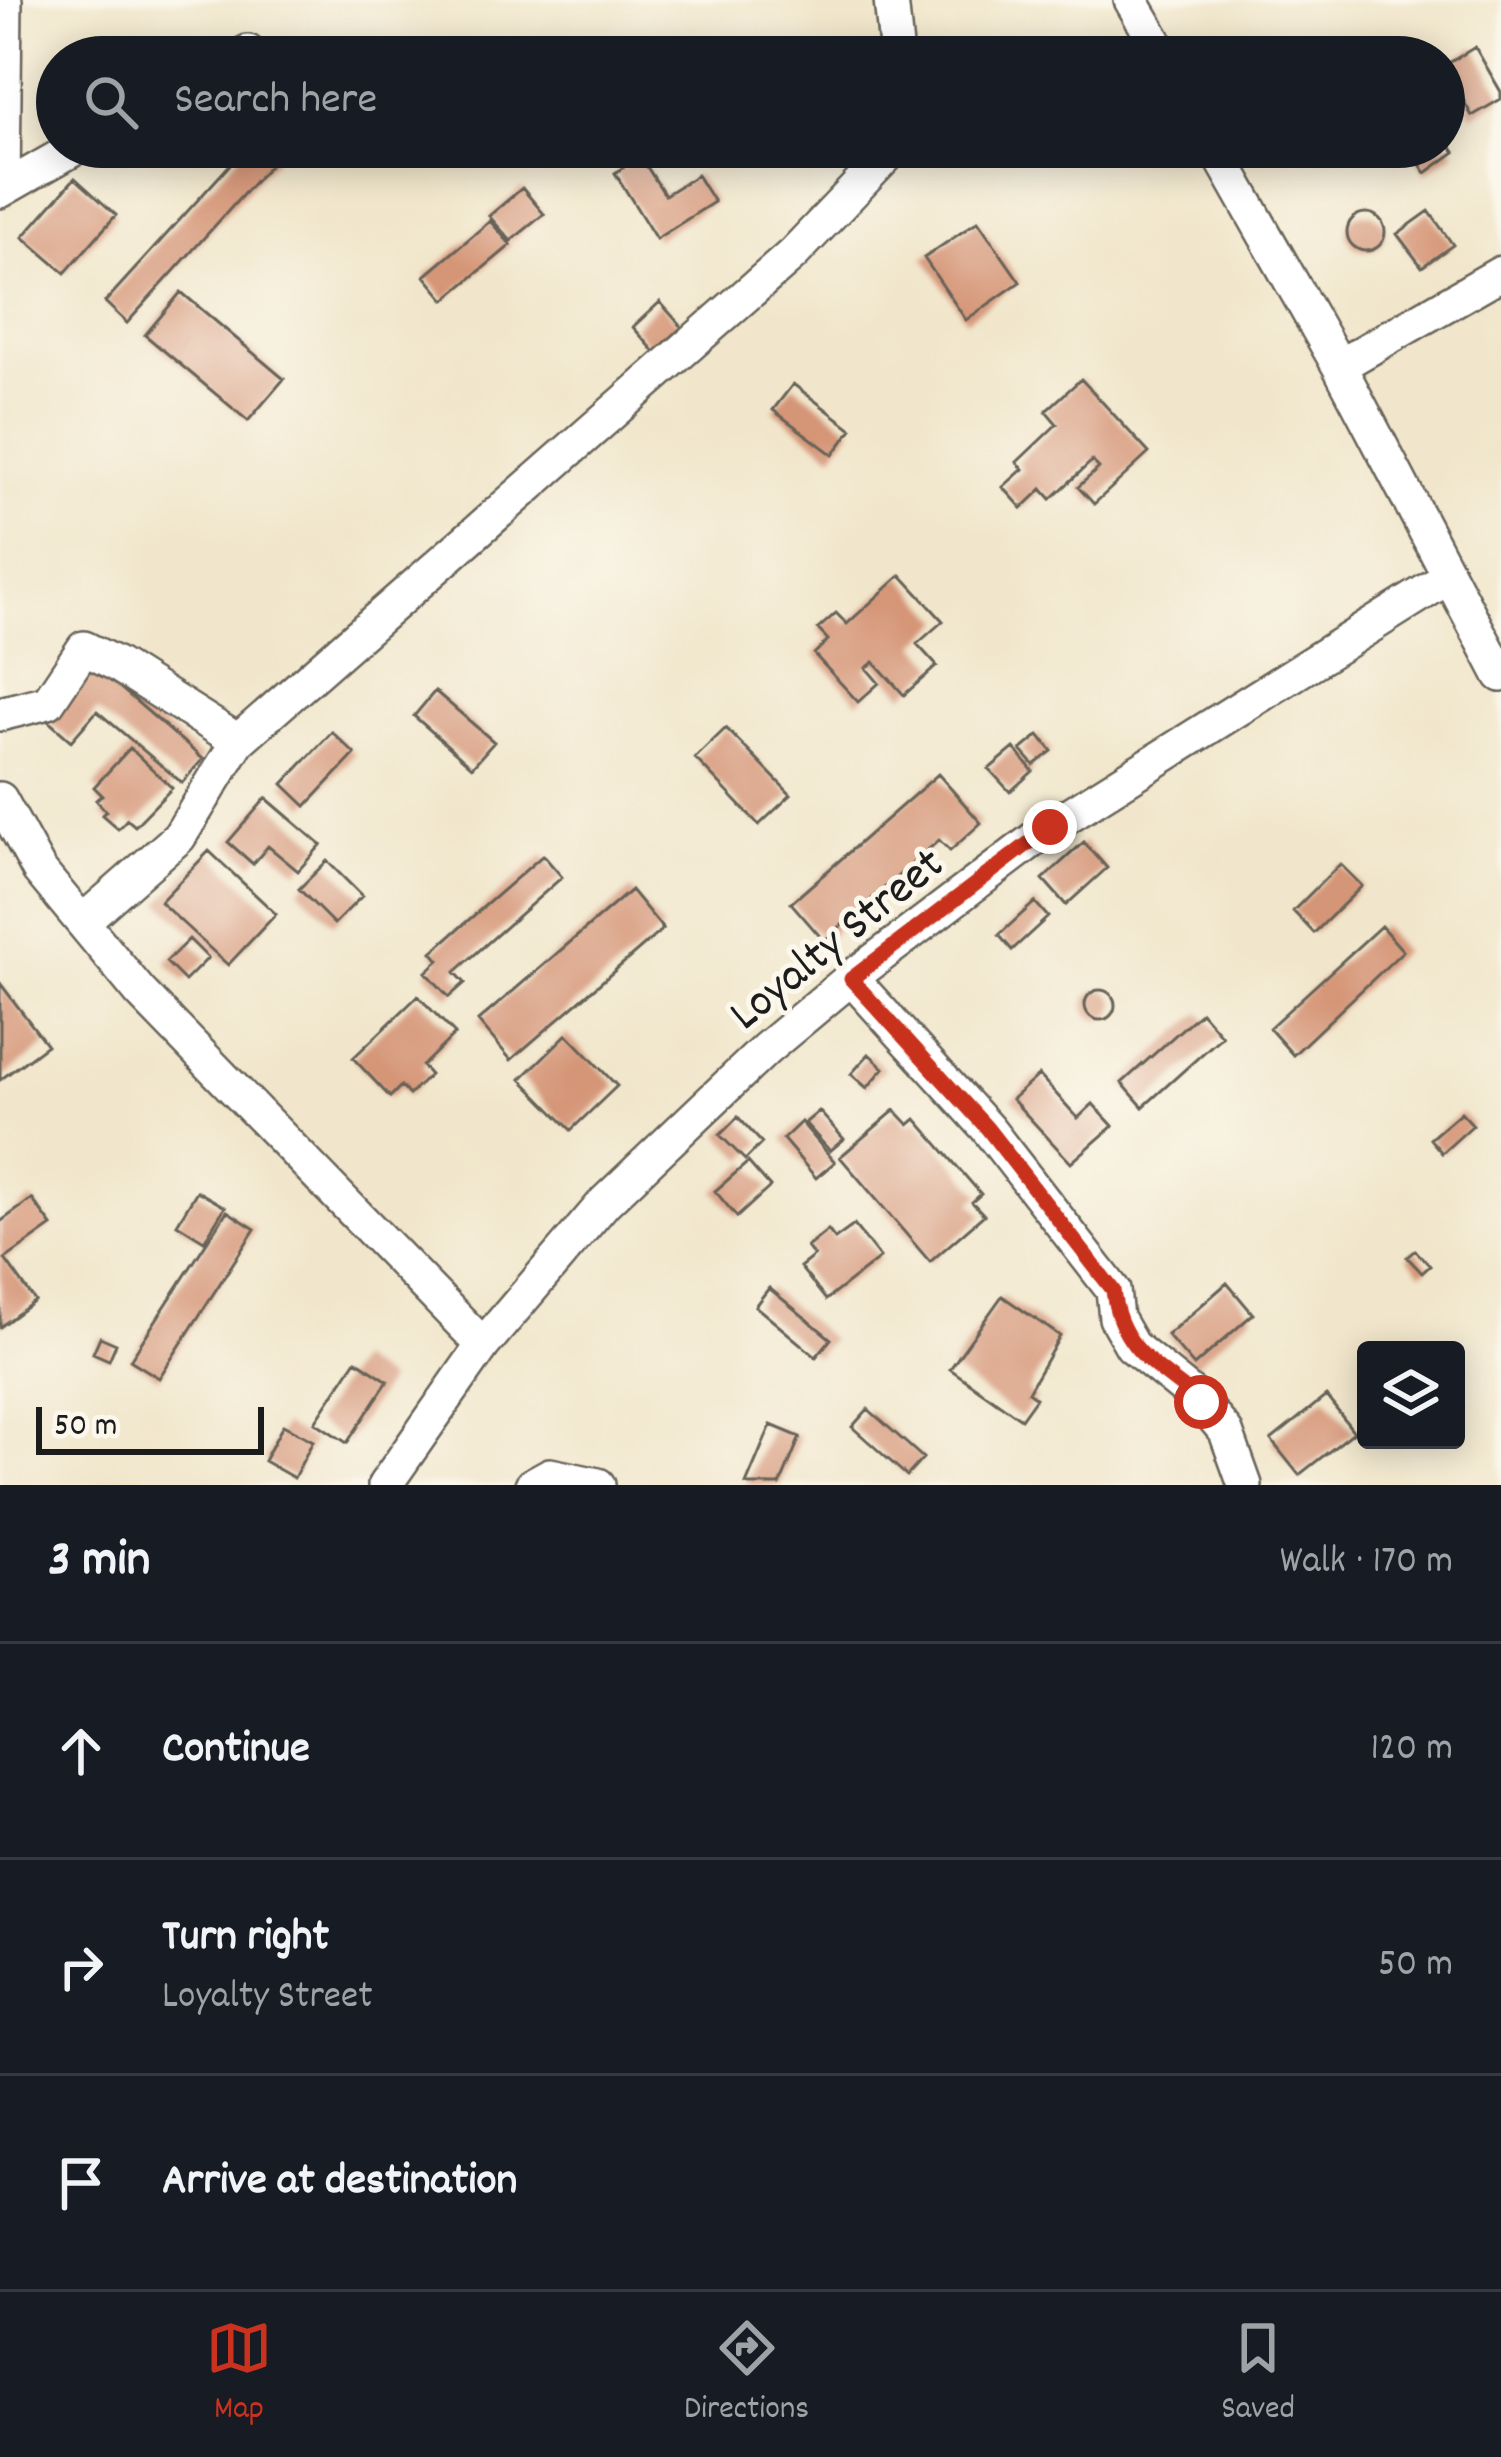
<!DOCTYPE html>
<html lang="en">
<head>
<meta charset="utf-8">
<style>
  body { margin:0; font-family:Dekko,sans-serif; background:#242831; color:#f1f3f6 }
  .controls { position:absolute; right:36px; bottom:36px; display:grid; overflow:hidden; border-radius:12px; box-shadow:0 6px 30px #0003 }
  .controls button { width:108px; height:108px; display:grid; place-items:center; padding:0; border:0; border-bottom:3px solid #363941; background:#171b24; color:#f1f3f6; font:60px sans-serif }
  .scale { position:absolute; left:36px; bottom:30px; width:228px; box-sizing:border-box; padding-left:12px; border:6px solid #1c1c1c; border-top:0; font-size:33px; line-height:42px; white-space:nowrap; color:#1c1c1c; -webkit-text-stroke:9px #fbf7ec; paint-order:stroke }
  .stop { position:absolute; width:36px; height:36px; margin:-27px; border:9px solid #c8321e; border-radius:50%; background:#fff }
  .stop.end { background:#c8321e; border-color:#fff; box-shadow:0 3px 12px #0008 }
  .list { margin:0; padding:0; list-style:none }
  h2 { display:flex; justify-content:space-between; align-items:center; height:156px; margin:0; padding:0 48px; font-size:51px }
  h2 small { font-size:39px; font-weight:400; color:#9ea1a6 }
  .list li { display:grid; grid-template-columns:78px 1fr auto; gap:36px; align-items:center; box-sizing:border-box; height:216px; padding:0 48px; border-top:3px solid #363941 }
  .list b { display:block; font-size:45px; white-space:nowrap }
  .list p { margin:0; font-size:39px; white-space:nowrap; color:#9ea1a6 }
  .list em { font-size:39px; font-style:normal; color:#9ea1a6 }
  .icon { flex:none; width:66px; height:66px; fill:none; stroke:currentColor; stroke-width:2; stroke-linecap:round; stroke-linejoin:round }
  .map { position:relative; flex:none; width:1501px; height:1485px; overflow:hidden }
  .search { position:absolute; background:#171b24; box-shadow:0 6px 30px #0003; left:36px; right:36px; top:36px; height:132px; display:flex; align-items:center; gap:30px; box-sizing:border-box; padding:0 42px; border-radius:66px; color:#9ea1a6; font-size:45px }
  .sheet { height:804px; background:#171b24 }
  nav { display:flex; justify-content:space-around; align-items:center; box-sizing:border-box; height:168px; border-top:3px solid #363941; background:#171b24; font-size:33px; color:#9ea1a6 }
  nav a { display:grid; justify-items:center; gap:6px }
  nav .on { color:#c8321e }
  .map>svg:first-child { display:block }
</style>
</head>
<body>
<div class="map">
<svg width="1501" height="1485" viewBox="0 0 1501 1485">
  <rect width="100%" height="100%" fill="#fbf7ec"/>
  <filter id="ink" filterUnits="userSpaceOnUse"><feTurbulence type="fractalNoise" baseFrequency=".00833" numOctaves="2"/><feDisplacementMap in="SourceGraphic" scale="24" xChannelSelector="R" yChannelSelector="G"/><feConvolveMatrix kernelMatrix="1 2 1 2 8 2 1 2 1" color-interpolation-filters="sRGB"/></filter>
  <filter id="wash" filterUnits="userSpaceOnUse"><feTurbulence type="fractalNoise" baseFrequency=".004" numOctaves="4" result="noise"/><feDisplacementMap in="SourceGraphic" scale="48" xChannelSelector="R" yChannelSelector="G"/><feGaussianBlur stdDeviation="2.7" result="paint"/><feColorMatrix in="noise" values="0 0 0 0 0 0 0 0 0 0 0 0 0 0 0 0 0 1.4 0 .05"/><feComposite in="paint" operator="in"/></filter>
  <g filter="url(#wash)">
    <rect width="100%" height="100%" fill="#f1e6cb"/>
    <g id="blocks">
      <!-- building -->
      <path fill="#d59577" d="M1475 47 1501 92V99L1472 116 1460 94 1448 102 1444 95V66Z
        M1444 137 1455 152 1426 173 1408 147H1444Z
        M246 147H286L127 323 105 302Z
        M842 147H873L852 162Z
        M640 156 665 195 697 175 714 202 656 239 615 173Z
        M75 178 116 215 65 273 23 237Z
        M522 188 544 214 511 241 489 216Z
        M1429 211 1453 245 1422 267 1397 234Z
        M1347 232a19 19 0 1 1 38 0a19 19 0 1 1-38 0Z
        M490 221 511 245 445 300 425 276Z
        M978 221 1020 282 966 320 924 258Z
        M181 292 284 379 248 421 145 335Z
        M660 302 682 327 655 352 633 327Z
        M1081 379 1149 453 1094 504 1078 487 1099 468 1092 461 1051 499 1042 489 1022 508 1003 487 1023 469 1017 462 1057 424 1046 411Z
        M793 384 852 429 833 455 773 410Z
        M901 575 943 621 917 644 937 666 904 695 874 662 866 668 879 683 858 702 814 654 828 640 818 629 836 613 847 624Z
        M94 665 203 759 182 783 97 711 71 741 47 720Z
        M435 691 494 742 472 767 414 716Z
        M726 728 791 795 759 825 695 758Z
        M332 732 355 754 306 806 283 784Z
        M1039 735 1052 751 1034 765 1021 750Z
        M130 748 172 788 135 826 127 819 118 829 102 815 106 811 96 800 102 795 94 787Z
        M1014 748 1033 771 1010 792 989 769Z
        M938 774 981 823 950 851 939 840 824 941 791 903Z
        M266 798 321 845 298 871 268 846 253 864 228 842Z
        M1084 842 1107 868 1066 905 1043 879Z
        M209 851 276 914 228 965 160 902Z
        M543 855 562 877 455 972 465 983 449 997 426 972 439 960 432 952Z
        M327 861 362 896 334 924 299 889Z
        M1340 864 1362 886 1314 933 1293 911Z
        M631 890 663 929 511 1060 478 1021Z
        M1035 902 1048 917 1012 950 999 935Z
        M1381 926 1403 951 1293 1055 1269 1028Z
        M189 939 208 958 185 981 166 962Z
        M0 983 47 1045 0 1080Z
        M1085 1005a15 15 0 1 1 30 0a15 15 0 1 1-30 0Z
        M418 996 455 1034 422 1066 430 1075 409 1095 401 1086 390 1097 353 1058Z
        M1201 1012 1222 1036 1143 1107 1122 1083Z
        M567 1034 617 1086 571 1130 521 1079Z
        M869 1054 884 1068 867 1088 851 1074Z
        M1039 1075 1078 1118 1093 1104 1113 1126 1071 1163 1012 1099Z
        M895 1110 909 1125 916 1119 981 1194 972 1202 984 1215 930 1262 840 1157Z
        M819 1111 844 1139 830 1151 805 1123Z
        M1461 1112 1473 1125 1442 1153 1430 1139Z
        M738 1117 762 1143 745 1160 720 1135Z
        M801 1122 835 1162 816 1178 783 1139Z
        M748 1162 770 1187 737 1217 715 1191Z
        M197 1191 225 1207 204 1241 177 1224Z
        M32 1199 52 1226 5 1259 35 1301 0 1327V1222Z
        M227 1211 255 1229 159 1378 130 1360Z
        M854 1225 880 1258 826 1300 800 1267 814 1256 807 1247 828 1230 835 1239Z
        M1415 1250 1430 1266 1422 1273 1407 1257Z
        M1227 1283 1253 1314 1194 1366 1167 1335Z
        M769 1288 831 1339 816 1357 755 1306Z
        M1002 1296 1060 1336 1028 1392 1036 1398 1021 1419 950 1369Z
        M100 1337 116 1344 109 1360 93 1353Z
        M356 1360 388 1381 347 1443 315 1422Z
        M1326 1396 1354 1432 1299 1475 1271 1440Z
        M868 1409 923 1458 907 1476 852 1427Z
        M283 1425 313 1441 294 1478 264 1461Z
        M771 1425 800 1437 780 1485H749L746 1484Z"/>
    </g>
  </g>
  <g filter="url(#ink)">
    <use href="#blocks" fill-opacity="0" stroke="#676359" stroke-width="3"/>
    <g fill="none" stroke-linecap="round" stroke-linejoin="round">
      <defs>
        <path id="street" d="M891 0 897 57
          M1131 0 1164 57
          M238 57 248 52
          M1215 147 1339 366 1501 675
          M3 188 5 0
          M0 191 77 147
          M1339 366 1501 273
          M0 714 48 702 84 648 116 664 238 741
          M0 799 39 870 140 992 483 1345
          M82 922 179 837 238 741 793 254 895 147
          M851 978 987 1128 1113 1290 1116 1318 1132 1346 1201 1402 1226 1432 1245 1485
          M385 1485 483 1345 605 1202 766 1049 851 978 1050 827 1447 578
          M532 1485 550 1475 598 1485"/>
      </defs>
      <!-- street casing -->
      <use href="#street" stroke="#676359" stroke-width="38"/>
      <!-- street -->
      <use href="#street" stroke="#fff" stroke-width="33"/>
    </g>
  </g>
  <g fill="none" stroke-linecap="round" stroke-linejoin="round" filter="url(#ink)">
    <!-- route -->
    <path stroke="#c8321e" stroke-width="15" d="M1050 827 851 979 987 1128 1113 1290C1119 1349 1158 1367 1201 1402"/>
  </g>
  <g text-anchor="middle" stroke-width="10" stroke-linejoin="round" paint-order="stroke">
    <!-- street labels -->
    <g font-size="48" fill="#1c1c1c" stroke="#fbf7ec">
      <text transform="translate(834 936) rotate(-39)" y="17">Loyalty Street</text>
    </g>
  </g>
</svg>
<div class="controls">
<button><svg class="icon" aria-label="layers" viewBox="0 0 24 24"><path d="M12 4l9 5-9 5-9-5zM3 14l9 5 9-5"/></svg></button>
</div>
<div class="scale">50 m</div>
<div class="stop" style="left:1201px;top:1402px"></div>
<div class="stop end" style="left:1050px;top:827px"></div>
<div class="search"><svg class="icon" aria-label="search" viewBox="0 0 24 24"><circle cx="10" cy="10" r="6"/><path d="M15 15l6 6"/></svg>Search here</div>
</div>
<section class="sheet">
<h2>3 min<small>Walk · 170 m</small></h2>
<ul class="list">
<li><svg class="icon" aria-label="ahead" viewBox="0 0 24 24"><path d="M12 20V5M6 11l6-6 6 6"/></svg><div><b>Continue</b></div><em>120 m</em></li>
<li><svg class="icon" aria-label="right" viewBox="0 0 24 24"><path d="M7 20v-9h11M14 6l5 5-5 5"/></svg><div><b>Turn right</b><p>Loyalty Street</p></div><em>50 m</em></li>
<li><svg class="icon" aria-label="arrive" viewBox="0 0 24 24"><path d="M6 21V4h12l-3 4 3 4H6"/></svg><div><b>Arrive at destination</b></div></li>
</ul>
</section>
<nav>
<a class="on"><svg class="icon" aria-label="map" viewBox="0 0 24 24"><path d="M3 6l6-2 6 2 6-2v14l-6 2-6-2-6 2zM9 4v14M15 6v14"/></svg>Map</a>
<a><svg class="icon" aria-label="directions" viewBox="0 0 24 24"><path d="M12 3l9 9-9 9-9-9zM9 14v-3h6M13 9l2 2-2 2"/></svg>Directions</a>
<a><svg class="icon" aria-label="saved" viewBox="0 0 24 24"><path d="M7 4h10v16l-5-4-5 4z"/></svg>Saved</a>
</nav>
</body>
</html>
